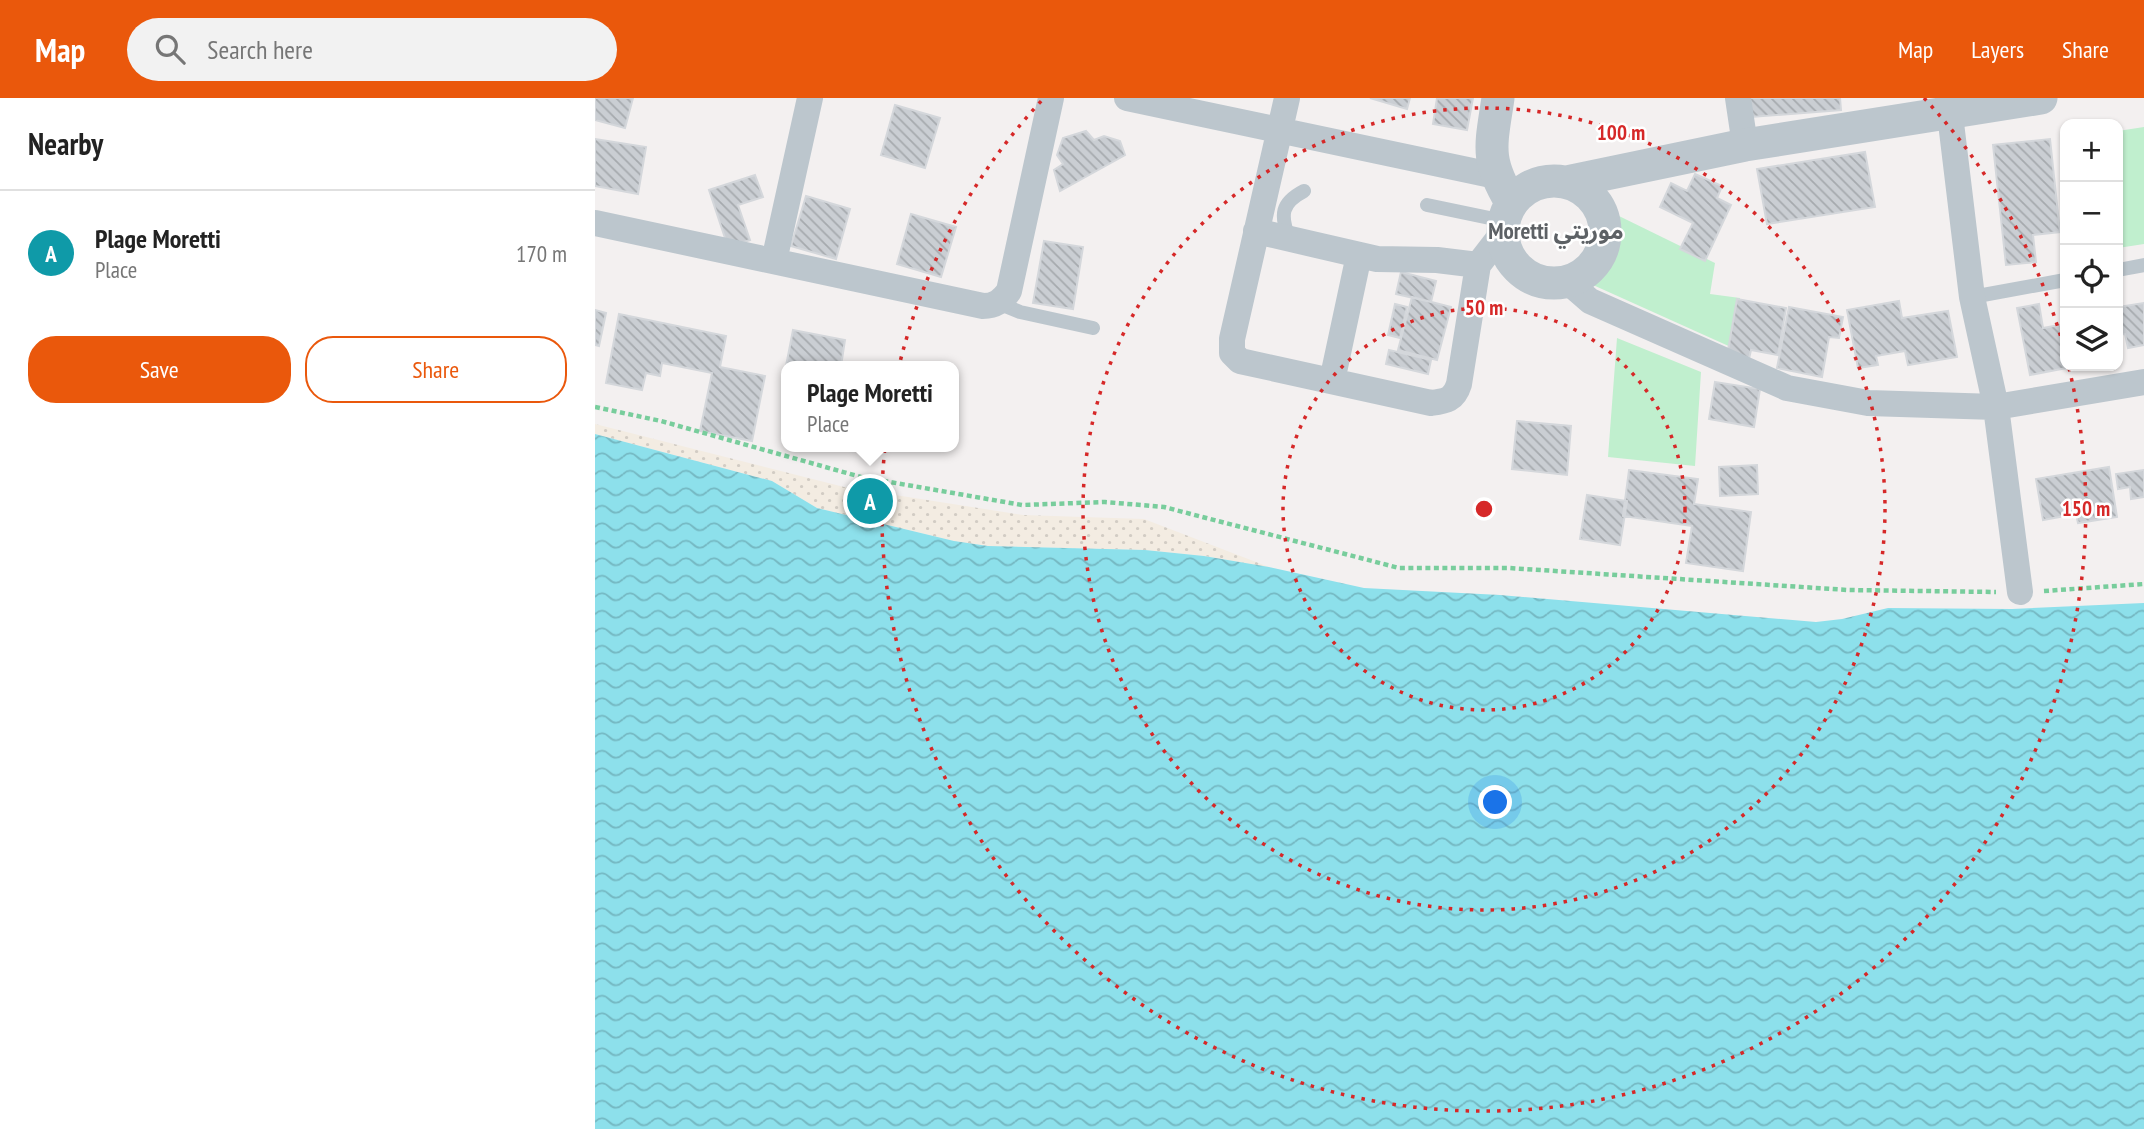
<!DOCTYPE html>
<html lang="en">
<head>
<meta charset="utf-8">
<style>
  body { margin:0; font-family:"PT Sans Narrow","Noto Sans Arabic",sans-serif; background:#f2f2f2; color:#222 }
  .controls { position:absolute; right:21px; top:21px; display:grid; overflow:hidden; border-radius:14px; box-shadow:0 2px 5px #0004 }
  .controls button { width:63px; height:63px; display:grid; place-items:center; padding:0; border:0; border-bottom:2px solid #e0e0e0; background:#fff; color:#222; font:35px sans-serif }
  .you { position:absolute; left:901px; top:705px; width:24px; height:24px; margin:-18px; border:5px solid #fff; border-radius:50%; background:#1a73e8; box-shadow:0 0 0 10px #1a73e833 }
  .badge { display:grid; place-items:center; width:46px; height:46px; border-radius:50%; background:#ea580c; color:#fff; font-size:23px; font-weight:700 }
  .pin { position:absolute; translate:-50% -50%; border:4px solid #fff; box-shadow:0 2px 7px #0006 }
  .popup { position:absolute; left:186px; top:263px; width:178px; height:91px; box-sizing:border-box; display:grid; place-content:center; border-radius:14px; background:#fff; filter:drop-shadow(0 2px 5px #0005); font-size:23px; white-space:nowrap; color:#767676 }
  .popup b { font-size:26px; color:#222 }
  .popup::after { content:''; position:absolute; left:50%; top:100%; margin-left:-14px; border:14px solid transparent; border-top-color:#fff }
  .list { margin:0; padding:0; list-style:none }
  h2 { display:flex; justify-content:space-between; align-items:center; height:91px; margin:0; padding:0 28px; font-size:30px }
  h2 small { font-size:23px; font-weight:400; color:#767676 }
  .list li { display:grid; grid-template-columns:46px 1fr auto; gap:21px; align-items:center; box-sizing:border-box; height:126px; padding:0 28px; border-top:2px solid #e0e0e0 }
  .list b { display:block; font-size:26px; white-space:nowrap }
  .list p { margin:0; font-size:23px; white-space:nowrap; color:#767676 }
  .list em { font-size:23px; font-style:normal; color:#767676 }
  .actions { display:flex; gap:14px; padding:21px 28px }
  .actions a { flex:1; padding:16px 0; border:2px solid #ea580c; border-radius:28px; text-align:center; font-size:24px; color:#ea580c }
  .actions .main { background:#ea580c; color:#fff }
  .icon { flex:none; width:38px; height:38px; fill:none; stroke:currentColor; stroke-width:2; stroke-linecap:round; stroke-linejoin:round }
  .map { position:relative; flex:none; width:1549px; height:1031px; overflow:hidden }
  header { display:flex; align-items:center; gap:42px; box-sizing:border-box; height:98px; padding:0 35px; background:#ea580c; color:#fff }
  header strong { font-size:33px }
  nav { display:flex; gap:38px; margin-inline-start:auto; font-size:24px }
  .search { width:490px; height:63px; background:#f2f2f2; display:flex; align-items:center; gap:18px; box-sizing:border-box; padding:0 24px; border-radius:38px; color:#767676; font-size:26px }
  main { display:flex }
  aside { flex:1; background:#fff }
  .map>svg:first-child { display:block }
</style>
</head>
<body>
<header>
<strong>Map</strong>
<div class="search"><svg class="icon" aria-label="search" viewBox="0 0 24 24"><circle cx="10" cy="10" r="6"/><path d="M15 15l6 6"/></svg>Search here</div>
<nav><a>Map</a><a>Layers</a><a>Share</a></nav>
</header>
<main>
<aside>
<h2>Nearby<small></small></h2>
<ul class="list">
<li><span class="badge" style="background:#0f9aa8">A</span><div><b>Plage Moretti</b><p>Place</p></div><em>170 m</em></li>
</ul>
<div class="actions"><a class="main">Save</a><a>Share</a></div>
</aside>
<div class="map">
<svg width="1549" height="1031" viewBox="0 0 1549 1031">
  <defs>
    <pattern id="sand-dots" width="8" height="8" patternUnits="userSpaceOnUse" patternTransform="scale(1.75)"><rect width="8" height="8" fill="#f3ece2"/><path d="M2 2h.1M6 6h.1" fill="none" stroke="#d2ccc4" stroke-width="1.8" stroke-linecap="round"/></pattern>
    <pattern id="water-waves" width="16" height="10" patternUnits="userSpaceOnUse" patternTransform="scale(1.75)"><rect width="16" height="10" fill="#8de0eb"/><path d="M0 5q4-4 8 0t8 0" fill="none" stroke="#75b8c2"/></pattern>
    <pattern id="building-back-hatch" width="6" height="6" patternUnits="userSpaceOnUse" patternTransform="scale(1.75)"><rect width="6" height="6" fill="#caced3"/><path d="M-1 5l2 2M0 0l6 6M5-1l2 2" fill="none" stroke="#a6aaae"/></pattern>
  </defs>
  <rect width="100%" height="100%" fill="#f3f0f0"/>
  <!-- green -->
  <path fill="#c0efce" d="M1549 29V146L1523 150V33Z
    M1024 118 1120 165 1115 196 1145 200 1138 250 998 187C1024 161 1021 153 1024 118Z
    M1022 240 1106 274 1100 368 1013 359Z"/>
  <!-- sand -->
  <path fill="url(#sand-dots)" d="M0 326 249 389 428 417 549 421 674 469 609 458 550 452 393 448 359 443 222 410 177 383 0 336Z"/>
  <!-- water -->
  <path fill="url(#water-waves)" d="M0 336 177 383 222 410 359 443 393 448 550 452 609 458 674 469 769 490 905 497 1221 524 1247 521 1293 510 1417 511 1549 505V1031H0Z"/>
  <!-- building -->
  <path fill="url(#building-back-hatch)" stroke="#d4d7db" stroke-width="2" d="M0 0H38L30 30 0 22Z
    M775 0H815L812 11Z
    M842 0H878L872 32 838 26Z
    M1155 0H1245L1246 12 1156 19Z
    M300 7 345 20 330 70 286 57Z
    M491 33 499 42 509 38 525 43 530 57 465 93 459 72 468 66 462 57 468 40Z
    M0 41 51 49 43 96 0 88Z
    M1455 41 1465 134 1438 137 1441 164 1411 167 1398 47Z
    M1270 54 1280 109 1172 126 1162 71Z
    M1100 76 1127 88 1122 100 1136 107 1110 163 1085 151 1098 125 1065 109 1076 85 1092 93Z
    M160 77 168 99 143 107 155 142 133 149 114 92Z
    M211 98 255 111 241 161 196 148Z
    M316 116 361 129 346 179 302 166Z
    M449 143 488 149 478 211 438 205Z
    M806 174 841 183 836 204 801 196Z
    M817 199 856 209 842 262 803 252Z
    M1142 201 1191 210 1183 257 1156 252 1154 261 1132 258Z
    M1304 203 1307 220 1353 213 1362 259 1313 267 1310 253 1281 258 1283 267 1263 270 1252 212Z
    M1549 205V247L1533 250 1530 236 1523 237V209Z
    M800 206 812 209 805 240 793 237Z
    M1444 206 1448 230 1470 226V268H1482L1435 277 1422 210Z
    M1194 209 1248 219 1244 240 1234 239 1227 279 1182 270Z
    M0 212 11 215 4 248 0 247Z
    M24 216 131 238 125 269 170 278 157 343 105 333 117 275 67 265 65 278 51 275 47 292 11 285Z
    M198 232 250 242 246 268H191Z
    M794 252 836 262 833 276 791 266Z
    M1120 284 1165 291 1159 329 1114 321Z
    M922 323 976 328 972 377 917 371Z
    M1162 367 1163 396 1125 398 1124 369Z
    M1514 369 1522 419 1483 425 1481 416 1448 422 1441 381Z
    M1034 372 1103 381 1099 406 1156 414 1148 473 1091 465 1097 428 1028 418Z
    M1549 372V399L1536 401 1535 389 1523 391 1521 376Z
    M992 397 1032 403 1025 447 985 441Z"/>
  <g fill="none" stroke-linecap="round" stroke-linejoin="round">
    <!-- path -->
    <path stroke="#78cd9c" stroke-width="4.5" stroke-dasharray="5 3.5" stroke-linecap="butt" d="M0 309 66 323 266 379 427 407 510 404 569 409 804 470H914L1253 492 1401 494
      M1449 493 1549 486"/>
    <!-- service -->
    <path stroke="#bcc6cd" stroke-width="14" d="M832 107 909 123
      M694 140C685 117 686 105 709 93
      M1523 172 1549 167
      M1377 199 1470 182
      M403 205 425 214 498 230"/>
    <!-- minor -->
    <path stroke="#bcc6cd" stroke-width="26" d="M532 0 901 78
      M692 0 637 241V255L645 263 836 305C851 303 859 302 864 286L883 167 907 136
      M1143 0 1150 47
      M1353 0 1377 199 1401 309 1425 494
      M0 125 388 208C400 208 407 203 414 193L456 0
      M661 133 782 161 842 162 883 167
      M179 163 215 0
      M972 183 995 203 1192 290 1273 305 1401 309 1549 284
      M737 283 764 157"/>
    <!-- tertiary -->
    <path stroke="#bcc6cd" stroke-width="33" d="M903 0C896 48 890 61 916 104
      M908 134a51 51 0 1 1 102 0a51 51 0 1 1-102 0Z
      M972 84 1150 47 1446 0"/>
  </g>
  <!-- distance rings -->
  <g fill="none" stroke="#d62828" stroke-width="3.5" stroke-dasharray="3.5 7">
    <circle cx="889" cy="411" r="201"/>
    <circle cx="889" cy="411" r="401"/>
    <path d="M1329 0A602 602 0 0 1 1469 250M1474 270A602 602 0 1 1 449 0"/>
  </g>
  <g text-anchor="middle" stroke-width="5" stroke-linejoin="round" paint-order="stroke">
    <!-- quarter labels -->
    <g font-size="23" font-weight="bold" fill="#5d6165" stroke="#fff">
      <text x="961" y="141">Moretti موريتي</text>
    </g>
  </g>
  <circle cx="889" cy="411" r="10" fill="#d62828" stroke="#fff" stroke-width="3.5"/>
  <g font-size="21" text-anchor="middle" font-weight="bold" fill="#d62828" stroke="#fff" stroke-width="5" stroke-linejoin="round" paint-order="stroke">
    <text x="1026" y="42">100 m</text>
    <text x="889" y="217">50 m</text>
    <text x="1491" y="418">150 m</text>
  </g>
</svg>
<div class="controls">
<button>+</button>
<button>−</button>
<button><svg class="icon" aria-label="locate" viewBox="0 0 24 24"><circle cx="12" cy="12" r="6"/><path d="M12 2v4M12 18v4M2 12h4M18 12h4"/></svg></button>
<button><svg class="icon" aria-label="layers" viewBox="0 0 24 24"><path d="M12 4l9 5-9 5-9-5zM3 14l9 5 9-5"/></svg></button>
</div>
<div class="you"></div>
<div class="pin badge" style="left:275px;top:403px;background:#0f9aa8">A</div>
<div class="popup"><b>Plage Moretti</b>Place</div>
</div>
</main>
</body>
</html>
